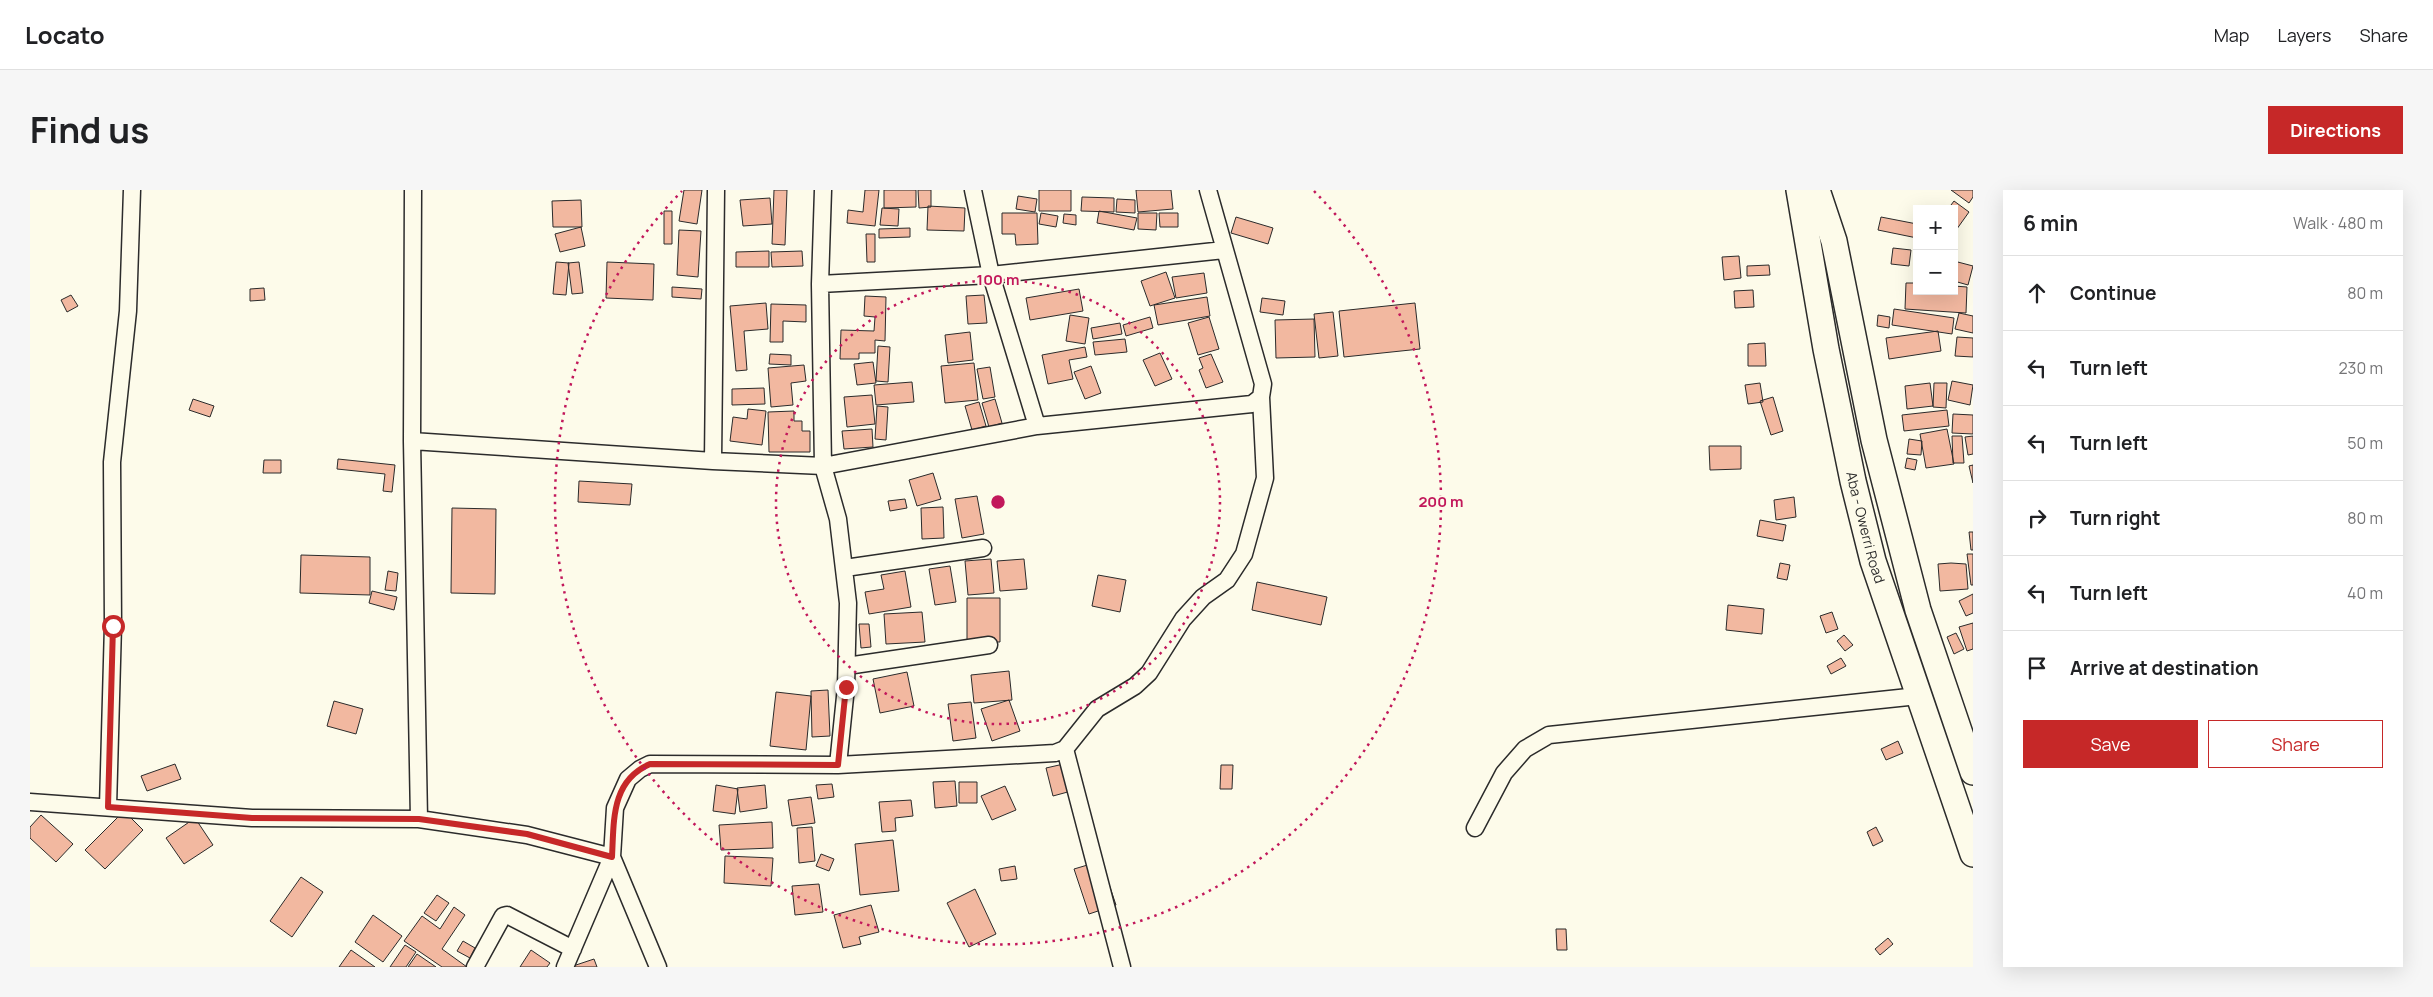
<!DOCTYPE html>
<html lang="en">
<head>
<meta charset="utf-8">
<style>
  body { margin:0; font-family:Manrope,sans-serif; background:#f6f6f6; color:#202124 }
  .controls { position:absolute; right:15px; top:15px; display:grid; overflow:hidden; border-radius:0px; box-shadow:0 5px 20px #0002 }
  .controls button { width:45px; height:45px; display:grid; place-items:center; padding:0; border:0; border-bottom:1px solid #e0e0e0; background:#fff; color:#202124; font:25px sans-serif }
  .stop { position:absolute; width:15px; height:15px; margin:-11px; border:4px solid #c62828; border-radius:50%; background:#fff }
  .stop.end { background:#c62828; border-color:#fff; box-shadow:0 1px 5px #0008 }
  .list { margin:0; padding:0; list-style:none }
  h2 { display:flex; justify-content:space-between; align-items:center; height:65px; margin:0; padding:0 20px; font-size:21px }
  h2 small { font-size:16px; font-weight:400; color:#757577 }
  .list li { display:grid; grid-template-columns:32px 1fr auto; gap:15px; align-items:center; box-sizing:border-box; height:75px; padding:0 20px; border-top:1px solid #e0e0e0 }
  .list b { display:block; font-size:19px; white-space:nowrap }
  .list em { font-size:16px; font-style:normal; color:#757577 }
  .actions { display:flex; gap:10px; padding:15px 20px }
  .actions a { flex:1; padding:11px 0; border:1px solid #c62828; border-radius:0px; text-align:center; font-size:18px; color:#c62828 }
  .actions .main { background:#c62828; color:#fff }
  .icon { flex:none; width:28px; height:28px; fill:none; stroke:currentColor; stroke-width:2; stroke-linecap:round; stroke-linejoin:round }
  .map { position:relative; flex:none; width:1943px; height:777px; overflow:hidden; border-radius:0px }
  header { display:flex; align-items:center; gap:30px; box-sizing:border-box; height:70px; padding:0 25px; background:#fff; border-bottom:1px solid #e0e0e0 }
  header strong { font-size:24px }
  nav { display:flex; gap:28px; margin-inline-start:auto; font-size:18px }
  .intro { display:flex; align-items:center; justify-content:space-between; box-sizing:border-box; height:120px; padding:0 30px }
  h1 { margin:0; font-size:35px }
  .button { padding:12px 22px; border-radius:0px; background:#c62828; color:#fff; font-size:18px; font-weight:700 }
  main { display:flex; gap:30px; padding:0 30px }
  aside { flex:1; background:#fff; border-radius:0px; box-shadow:0 5px 20px #0002 }
  .map>svg:first-child { display:block }
</style>
</head>
<body>
<header>
<strong>Locato</strong>
<nav><a>Map</a><a>Layers</a><a>Share</a></nav>
</header>
<div class="intro"><h1>Find us</h1><a class="button">Directions</a></div>
<main>
<div class="map">
<svg width="1943" height="777" viewBox="0 0 1943 777">
  <rect width="100%" height="100%" fill="#fdfbea"/>
  <!-- building -->
  <path fill="#f2b8a0" stroke="#2b2b2b" d="M654 0H672L667 34 649 31Z
    M744 0H757L755 55 742 54Z
    M835 0H849L845 36 817 33 818 20 833 22Z
    M854 0H886V17L854 18Z
    M888 0H901V17L889 18Z
    M1009 0H1041V21H1009Z
    M1106 0H1141L1143 19 1108 22Z
    M1921 0H1943V7L1939 13Z
    M988 6 1007 9 1005 22 986 19Z
    M1052 7 1084 8V22L1051 21Z
    M740 8 742 34 713 36 710 10Z
    M1087 9 1105 10V23L1086 22Z
    M551 10 552 37H523L522 11Z
    M1924 11 1939 22 1924 43V19H1918Z
    M898 16 935 18 934 41 897 40Z
    M852 18 869 19 868 36 850 35Z
    M634 21H642V54H634Z
    M1069 21 1107 28 1104 40 1067 33Z
    M972 23H1007L1008 54 986 55 985 44H972Z
    M1011 23 1028 26 1026 37 1009 34Z
    M1108 23H1127L1126 40 1108 39Z
    M1129 23H1148V37H1130Z
    M1034 24 1046 25V35L1033 33Z
    M1206 27 1243 38 1238 54 1201 43Z
    M1851 27 1887 34V48L1848 40Z
    M551 37 555 56 530 62 525 44Z
    M880 38V47L849 48V39Z
    M649 40 671 41 668 87 647 85Z
    M836 44H845V72H837Z
    M1863 58 1881 60 1879 76 1861 74Z
    M739 61V77H706V62Z
    M772 61 773 76 742 77 741 62Z
    M1709 66 1711 88 1694 90 1692 67Z
    M1924 71 1943 76 1938 95 1924 91Z
    M526 72 539 73 536 105 523 104Z
    M549 72 553 103 542 104 538 73Z
    M577 72 624 74 623 110 576 108Z
    M1739 75 1740 85 1717 86V76Z
    M1136 82 1145 108 1120 116 1111 91Z
    M1174 83 1177 103 1146 108 1142 87Z
    M1876 93H1887V101H1924V96L1937 97 1936 123 1875 119Z
    M642 97 672 99 671 109 642 107Z
    M234 98 235 110 220 111V99Z
    M1049 99 1053 121 1000 130 996 108Z
    M1723 100 1724 117 1705 118 1704 101Z
    M41 105 48 116 37 122 31 110Z
    M954 105 957 133 938 134 936 106Z
    M835 106 856 107 855 151 845 150V163H829V169H810L811 140 844 141 845 127 834 126Z
    M1177 107 1180 126 1128 135 1124 115Z
    M1232 108 1255 111 1253 125 1230 122Z
    M736 113 738 139 714 141 717 180 706 181 700 116Z
    M1385 113 1390 159 1314 167 1309 121Z
    M741 114 776 115V132L753 131V152H740Z
    M1864 119 1924 128 1922 144 1862 135Z
    M1303 122 1308 166 1289 168 1284 124Z
    M1929 123 1943 126V143L1925 139Z
    M1040 125 1059 128 1055 154 1036 151Z
    M1848 125 1860 127 1859 138 1847 136Z
    M1120 127 1123 138 1096 146 1093 135Z
    M1179 127 1189 159 1168 165 1158 133Z
    M1284 129 1285 167 1246 168 1245 130Z
    M1090 133 1092 144 1063 149 1061 138Z
    M1908 141 1911 161 1859 169 1856 148Z
    M940 142 943 170 918 173 915 145Z
    M1927 147 1943 148V167L1925 166Z
    M1095 149 1097 162 1065 165 1063 152Z
    M1735 153 1736 176H1718V154Z
    M848 156 860 157 858 192 846 191Z
    M1055 157 1057 167 1039 170 1043 189 1018 194 1012 165Z
    M1130 163 1142 189 1125 196 1113 170Z
    M740 164 761 165V175L739 174Z
    M1181 164 1193 192 1176 198 1169 180 1173 178 1169 168Z
    M843 172 846 193 827 195 824 174Z
    M944 173 948 210 915 213 911 176Z
    M774 175 776 191 761 193 763 215 741 217 738 178Z
    M1061 176 1071 203 1055 209 1044 182Z
    M960 177 965 207 953 209 947 179Z
    M1922 191 1943 195 1940 215 1918 210Z
    M882 192 884 212 846 215 844 195Z
    M1730 193 1733 212 1718 214 1715 195Z
    M1900 193 1903 216 1877 219 1875 196Z
    M1904 193H1917L1916 218 1903 217Z
    M734 198 735 214 702 215V199Z
    M842 205 845 234 817 237 814 207Z
    M1743 207 1753 241 1741 245 1730 211Z
    M163 209 184 216 180 227 159 220Z
    M965 209 972 233 959 237 952 213Z
    M949 212 956 236 942 240 935 216Z
    M847 216 858 217 856 250 845 249Z
    M718 219 736 221 732 255 700 251 703 227 717 229Z
    M1917 220 1919 236 1874 241 1872 225Z
    M764 221V231H772V241H780V262H739L738 222Z
    M1923 224 1943 225V244L1922 243Z
    M842 239 843 257 814 259 812 241Z
    M1917 239 1924 274 1896 278 1890 244Z
    M1922 246H1932L1934 273H1923Z
    M1943 246V264L1938 265 1935 247Z
    M1879 249 1892 251 1891 265 1877 264Z
    M1679 256H1711V279L1680 280Z
    M1877 268 1887 270 1885 280 1875 278Z
    M308 269 365 275 362 302 353 301 355 284 307 279Z
    M234 270H251V283H233Z
    M1943 275V293L1939 276Z
    M903 283 911 309 887 316 879 290Z
    M549 291 602 294 600 315 548 312Z
    M947 306 954 344 932 348 925 309Z
    M1764 307 1766 327 1746 330 1744 310Z
    M875 309 877 318 860 321 858 311Z
    M913 317 914 348 892 349 891 318Z
    M422 318 466 319 465 404 421 403Z
    M1730 330 1756 335 1753 351 1727 346Z
    M1939 342H1943V360H1941Z
    M1937 364H1943V395H1941Z
    M271 365 340 367V405L270 403Z
    M961 369 964 403 938 405 935 371Z
    M994 369 997 399 970 401 967 371Z
    M1750 373 1760 375 1757 390 1747 388Z
    M1921 373 1936 374 1938 399 1910 401 1908 374Z
    M920 376 926 412 905 415 899 379Z
    M358 381 368 383 366 401 355 400Z
    M875 381 881 417 839 424 835 402 854 399 851 385Z
    M1068 385 1096 390 1090 422 1062 416Z
    M1227 392 1297 407 1291 435 1222 420Z
    M342 401 367 407 364 420 339 413Z
    M1943 404V423L1936 426 1929 411Z
    M937 408H970V452H937Z
    M1698 415 1734 419 1732 444 1696 440Z
    M892 422 895 452 856 454 854 424Z
    M1802 422 1808 439 1796 443 1790 426Z
    M1943 433V459L1937 461 1929 437Z
    M829 434H839L841 457 831 458Z
    M1926 443 1934 459 1924 464 1917 447Z
    M1814 445 1823 455 1815 461 1807 451Z
    M1811 468 1816 476 1801 484 1797 476Z
    M979 481 982 510 944 513 941 485Z
    M877 482 884 516 850 523 843 489Z
    M798 500 800 546 782 547 781 501Z
    M746 502 781 506 776 560 740 556Z
    M979 510 990 541 962 551 951 519Z
    M304 511 333 519 326 544 297 536Z
    M941 512 946 548 923 551 918 514Z
    M1868 551 1873 563 1856 570 1851 559Z
    M1038 573 1045 600 1023 606 1016 578Z
    M145 574 151 589 117 601 111 586Z
    M1191 575H1203L1202 599H1190Z
    M925 591 927 616 905 618 903 592Z
    M929 592H947V613H929Z
    M802 594 804 607 788 609 786 595Z
    M686 595 708 599 705 624 683 621Z
    M735 595 737 618 710 622 707 598Z
    M975 596 986 620 962 630 951 606Z
    M781 607 785 633 762 636 758 610Z
    M881 610 883 626 865 628 866 641 852 642 849 612Z
    M94 621 113 640 75 679 55 660Z
    M11 625 43 654 26 672 0 648V637Z
    M165 628 183 655 154 674 136 648Z
    M742 632 743 658 691 660 689 635Z
    M782 637 785 671 769 673 767 638Z
    M1846 637 1853 651 1843 656 1837 642Z
    M863 650 869 701 830 705 825 654Z
    M791 664 804 669 799 681 786 676Z
    M695 666 743 668 741 696 694 693Z
    M1071 671 1086 715 1059 724 1044 679Z
    M985 676 987 689 971 691 969 679Z
    M271 687 293 702 262 747 240 731Z
    M789 694 793 722 765 725 762 696Z
    M945 699 966 744 939 757 917 713Z
    M407 705 419 713 406 731 394 723Z
    M841 715 849 742 829 747 831 754 813 758 804 725Z
    M424 717 435 725 412 759 437 777H412L374 751 392 726 410 739Z
    M343 725 372 746 353 772 325 752Z
    M1526 739H1536L1537 760H1527Z
    M1858 748 1863 754 1850 765 1845 759Z
    M433 751 445 758 440 768 427 761Z
    M375 755 386 762 376 777H360Z
    M321 760 345 777H309Z
    M501 760 520 773 517 777H490Z
    M387 764 406 777H378Z
    M564 769 567 777H540Z"/>
  <g fill="none" stroke-linecap="round" stroke-linejoin="round">
    <defs>
      <path id="minor" d="M383 0 382 251 683 271 793 276 1007 236 1222 214 1231 207 1233 194 1178 0
        M793 0 790 94 793 276 808 329 818 413 816 497 808 575
        M943 0 961 85 1007 236
        M790 94 961 85 1194 60
        M382 251 389 629
        M683 271 686 0
        M815 378 953 358
        M817 476 959 455
        M1035 559 1092 777
        M0 612 222 628 389 629 497 645 582 667 535 777
        M78 617 83 435 82 272 98 121 102 0
        M1445 638 1474 583 1495 559 1519 545 1888 506
        M445 777 473 726 477 725 543 759
        M628 777 582 667 585 618 598 589 610 579 620 574 808 575 1025 563 1035 559 1067 519 1105 496 1119 483 1153 429 1173 407 1197 390 1214 364 1235 288 1231 207"/>
      <g id="highway">
        <path id="s1" d="M1769 0 1796 159 1823 291 1843 371 1943 664"/>
        <path d="M1787 0 1804 51 1844 250 1888 420 1943 582"/>
      </g>
    </defs>
    <!-- minor casing -->
    <use href="#minor" stroke="#2b2b2b" stroke-width="19"/>
    <!-- highway casing -->
    <use href="#highway" stroke="#2b2b2b" stroke-width="28"/>
    <!-- minor -->
    <use href="#minor" stroke="#fdfbea" stroke-width="16"/>
    <!-- highway -->
    <use href="#highway" stroke="#fdfbea" stroke-width="25"/>
  </g>
  <g fill="none" stroke-linecap="round" stroke-linejoin="round">
    <!-- route -->
    <path stroke="#c62828" stroke-width="6" d="M83 436 78 617 222 628 389 629 497 644 582 667C584 630 581 591 620 574L808 575 816 497"/>
  </g>
  <!-- distance rings -->
  <g fill="none" stroke="#c2185b" stroke-width="2.5" stroke-dasharray="2.5 5">
    <circle cx="968" cy="312" r="222"/>
    <path d="M1284 1A443 443 0 1 1 652 1"/>
  </g>
  <g text-anchor="middle" stroke-width="4" stroke-linejoin="round" paint-order="stroke">
    <!-- street labels -->
    <g font-size="14" fill="#2b2b2b" stroke="#fdfbea">
      <text dy="5" stroke="none"><textPath href="#s1" startOffset="344">Aba - Owerri Road</textPath></text>
    </g>
  </g>
  <circle cx="968" cy="312" r="8" fill="#c2185b" stroke="#fdfbea" stroke-width="2.5"/>
  <g font-size="15" text-anchor="middle" font-weight="bold" fill="#c2185b" stroke="#fdfbea" stroke-width="4" stroke-linejoin="round" paint-order="stroke">
    <text x="968" y="95">100 m</text>
    <text x="1411" y="317">200 m</text>
  </g>
</svg>
<div class="controls">
<button>+</button>
<button>−</button>
</div>
<div class="stop" style="left:83px;top:436px"></div>
<div class="stop end" style="left:816px;top:497px"></div>
</div>
<aside>
<h2>6 min<small>Walk · 480 m</small></h2>
<ul class="list">
<li><svg class="icon" aria-label="ahead" viewBox="0 0 24 24"><path d="M12 20V5M6 11l6-6 6 6"/></svg><div><b>Continue</b></div><em>80 m</em></li>
<li><svg class="icon" aria-label="left" viewBox="0 0 24 24"><path d="M17 20v-9H6M10 6l-5 5 5 5"/></svg><div><b>Turn left</b></div><em>230 m</em></li>
<li><svg class="icon" aria-label="left" viewBox="0 0 24 24"><path d="M17 20v-9H6M10 6l-5 5 5 5"/></svg><div><b>Turn left</b></div><em>50 m</em></li>
<li><svg class="icon" aria-label="right" viewBox="0 0 24 24"><path d="M7 20v-9h11M14 6l5 5-5 5"/></svg><div><b>Turn right</b></div><em>80 m</em></li>
<li><svg class="icon" aria-label="left" viewBox="0 0 24 24"><path d="M17 20v-9H6M10 6l-5 5 5 5"/></svg><div><b>Turn left</b></div><em>40 m</em></li>
<li><svg class="icon" aria-label="arrive" viewBox="0 0 24 24"><path d="M6 21V4h12l-3 4 3 4H6"/></svg><div><b>Arrive at destination</b></div></li>
</ul>
<div class="actions"><a class="main">Save</a><a>Share</a></div>
</aside>
</main>
</body>
</html>
